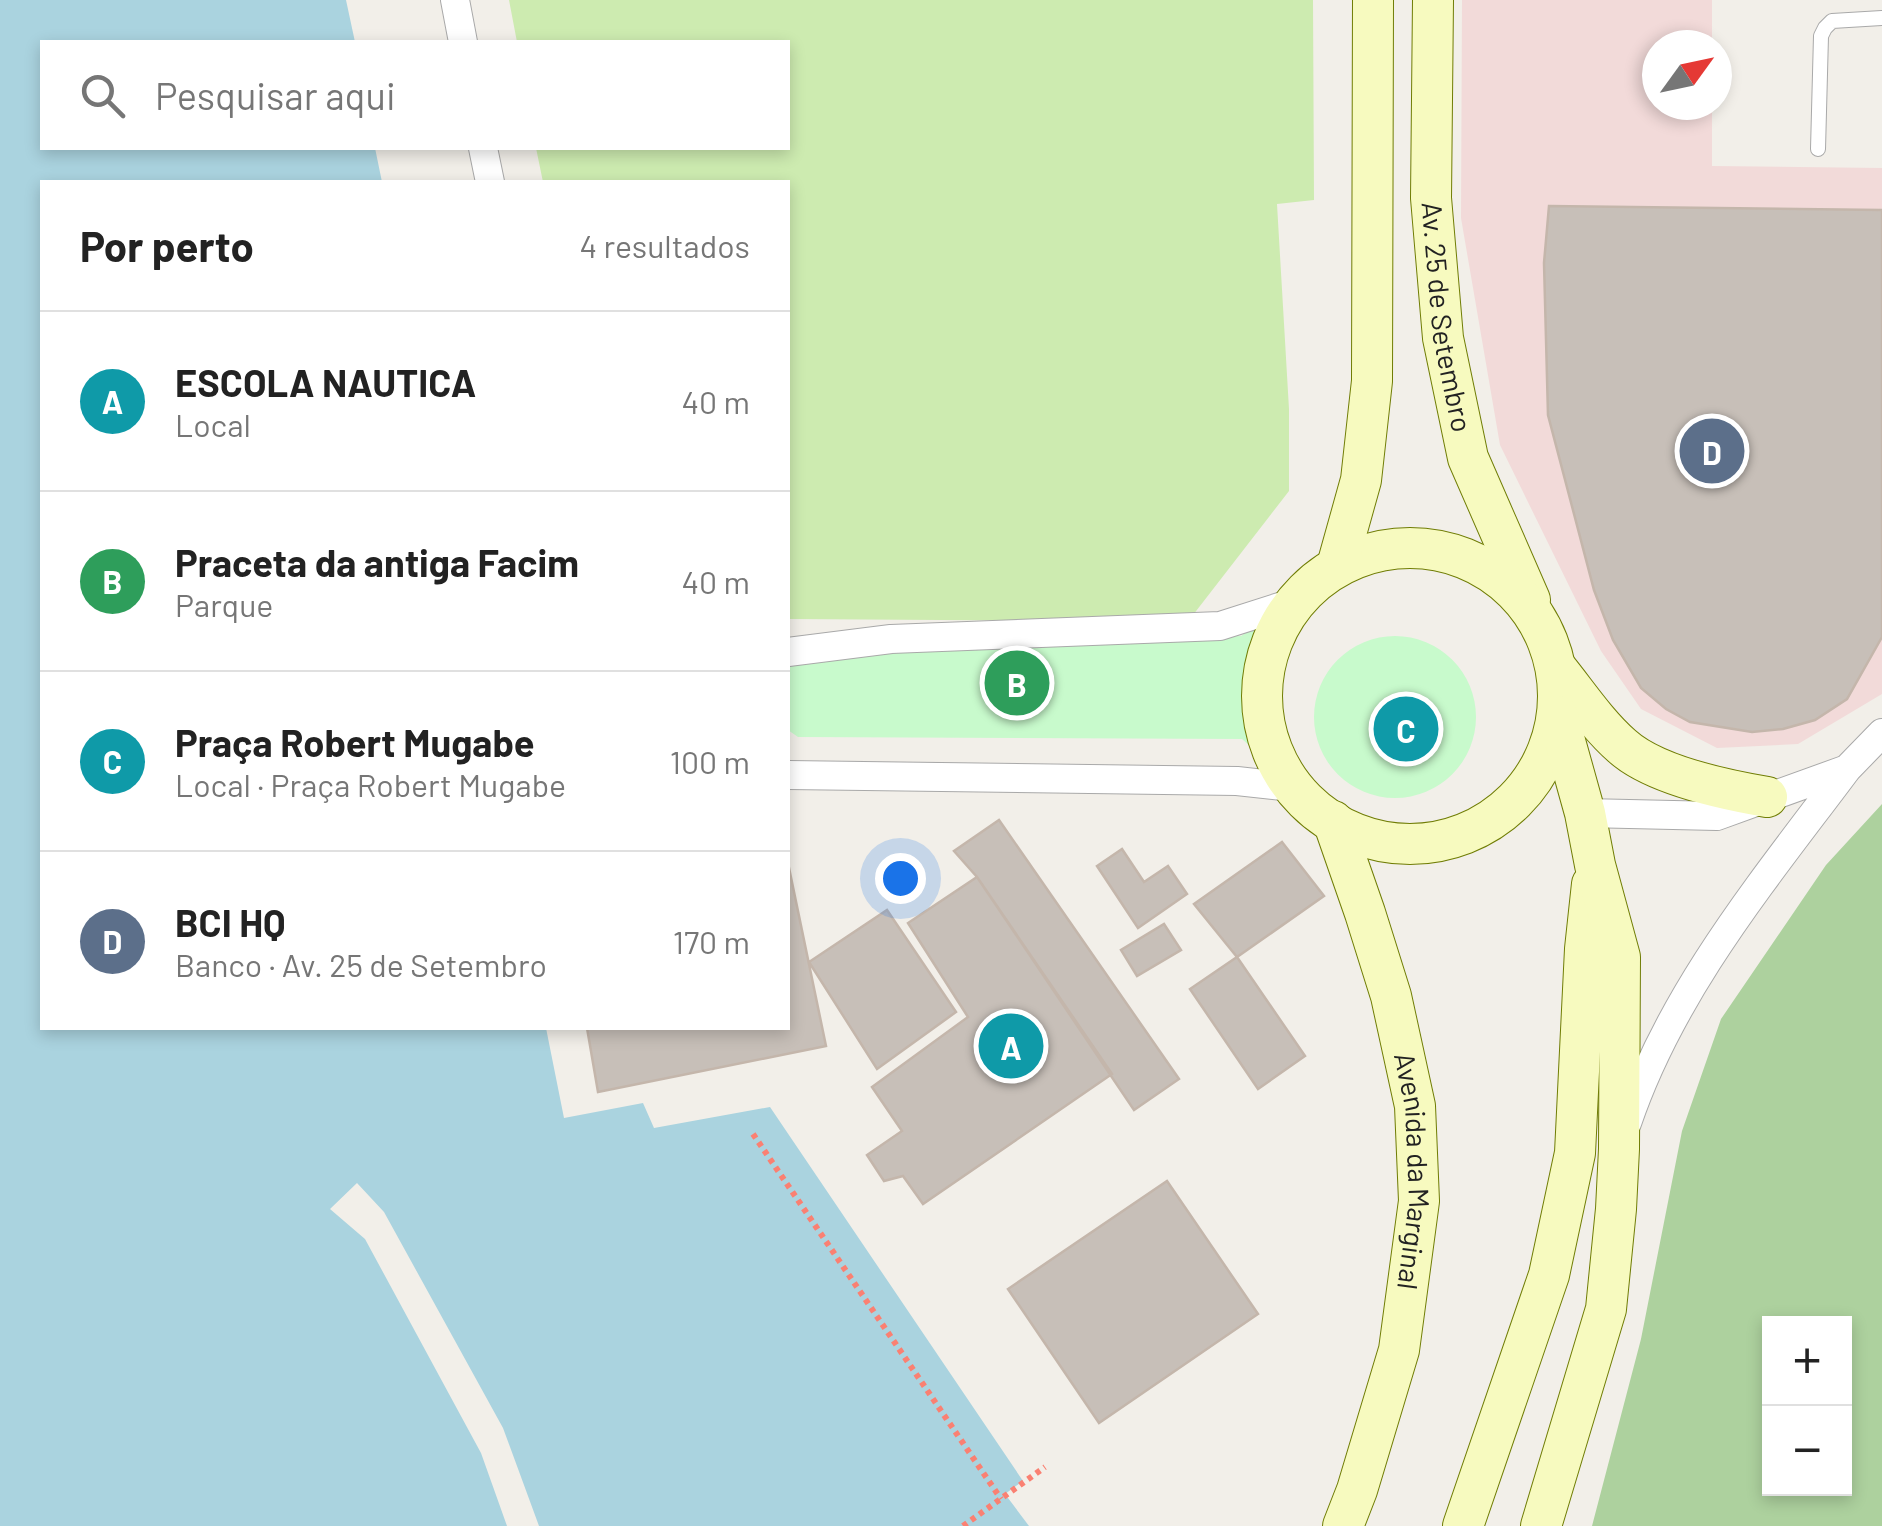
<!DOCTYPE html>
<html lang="pt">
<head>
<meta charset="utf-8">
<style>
  body { margin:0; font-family:Barlow,sans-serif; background:#f2f2f2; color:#222 }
  .controls { position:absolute; right:30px; bottom:30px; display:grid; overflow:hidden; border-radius:0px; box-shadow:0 5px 15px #0003 }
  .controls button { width:90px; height:90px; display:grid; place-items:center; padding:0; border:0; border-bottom:2px solid #e0e0e0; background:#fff; color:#222; font:50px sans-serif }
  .compass { position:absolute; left:1642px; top:30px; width:90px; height:90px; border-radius:50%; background:#fff; box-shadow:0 5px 15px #0003; rotate:57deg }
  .you { position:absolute; left:900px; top:878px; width:35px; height:35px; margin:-25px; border:8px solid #fff; border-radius:50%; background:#1a73e8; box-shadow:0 0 0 15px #1a73e833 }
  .badge { display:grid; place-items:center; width:65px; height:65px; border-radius:50%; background:#d40000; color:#fff; font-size:32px; font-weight:700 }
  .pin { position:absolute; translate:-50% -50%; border:5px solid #fff; box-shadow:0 2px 10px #0006 }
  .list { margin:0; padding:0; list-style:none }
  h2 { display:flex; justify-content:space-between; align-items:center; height:130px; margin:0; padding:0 40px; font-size:42px }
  h2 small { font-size:32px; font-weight:400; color:#767676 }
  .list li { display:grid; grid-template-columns:65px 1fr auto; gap:30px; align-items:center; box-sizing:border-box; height:180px; padding:0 40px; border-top:2px solid #e0e0e0 }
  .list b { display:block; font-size:38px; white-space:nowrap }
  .list p { margin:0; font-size:32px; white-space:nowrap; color:#767676 }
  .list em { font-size:32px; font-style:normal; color:#767676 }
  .icon { flex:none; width:55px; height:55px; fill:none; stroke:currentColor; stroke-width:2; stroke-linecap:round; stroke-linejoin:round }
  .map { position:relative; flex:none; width:1882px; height:1526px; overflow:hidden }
  .search { position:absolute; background:#fff; box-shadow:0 5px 15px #0003; left:40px; top:40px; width:750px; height:110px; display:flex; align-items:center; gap:25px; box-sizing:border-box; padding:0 35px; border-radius:0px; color:#767676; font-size:38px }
  .panel { position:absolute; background:#fff; box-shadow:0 5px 15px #0003; left:40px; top:180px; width:750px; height:850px; border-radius:0px }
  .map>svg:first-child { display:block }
</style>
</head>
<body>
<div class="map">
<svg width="1882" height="1526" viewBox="0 0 1882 1526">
  <rect width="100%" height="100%" fill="#f2efe9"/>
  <!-- commercial -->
  <path fill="#f2dad9" d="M1462 0H1712V45H1657V105H1712V166L1882 168V694L1798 744 1717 748 1641 709 1601 651 1500 445 1461 218Z"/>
  <!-- grass -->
  <path fill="#cdebb0" d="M509 0H1313L1314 200 1277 204 1289 409V491L1193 615 1077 621 788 619V182H543L536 148H788V42H517Z"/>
  <!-- forest -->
  <path fill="#add19e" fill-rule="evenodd" d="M1882 804V1526H1592L1641 1339 1682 1131 1721 1019 1826 865ZM1770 1324H1844V1488H1770Z"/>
  <!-- park -->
  <path fill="#c8facc" d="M1261 623 1246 692 1262 757 1242 739 798 737 788 730V649L797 644 1241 636Z
    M1314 717a81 81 0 1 1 162 0a81 81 0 1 1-162 0Z"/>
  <!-- water -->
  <path fill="#aad3df" d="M0 0H346L355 42H42V148H375L382 182H42V1028H546L564 1118 643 1103 654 1128 770 1107 1023 1481 1005 1494 1029 1526H539L503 1428 384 1212 357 1183 330 1209 365 1239 481 1453 507 1526H0Z"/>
  <!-- building -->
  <path fill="#c7bfb8" stroke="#c4b6ab" stroke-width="2.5" d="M1549 206 1882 210V637L1847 699 1815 720 1783 729 1752 732 1690 722 1666 709 1641 688 1613 640 1594 590 1548 415 1544 263Z
    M999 820 1179 1079 1134 1110 977 877 954 851Z
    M1282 842 1324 896 1237 957 1194 904Z
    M1122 849 1144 882 1168 866 1187 894 1138 928 1097 866Z
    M788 863 826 1046 598 1092 587 1028H788Z
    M977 877 1112 1074 923 1204 903 1176 884 1181 867 1155 902 1131 872 1087 968 1017 908 923Z
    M887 910 956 1012 877 1069 809 962Z
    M1164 924 1181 950 1137 976 1121 950Z
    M1237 957 1305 1056 1258 1089 1190 989Z
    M1167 1181 1258 1314 1099 1423 1008 1289Z"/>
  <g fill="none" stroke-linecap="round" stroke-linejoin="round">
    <defs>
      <path id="service" d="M1818 149 1821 36 1825 28 1832 21 1882 18"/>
      <path id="minor" d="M455 0 463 42
        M483 148 490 182
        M788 652 891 639 1220 626 1292 603
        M788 775 1237 781 1291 787
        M1585 813 1717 816 1847 769 1882 733
        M1627 1123C1672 990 1764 880 1847 769"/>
      <g id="secondary">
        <path id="s1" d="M1433 0 1431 198 1443 338 1468 458 1530 600"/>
        <circle cx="1410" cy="696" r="148"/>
        <path d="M1337 566 1361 480 1372 381 1373 0"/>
        <path d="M1557 669C1578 695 1597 724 1622 746 1654 775 1726 790 1767 797"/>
        <path id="s2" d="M1333 821 1365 913 1391 996 1415 1106 1419 1201 1399 1350 1357 1490 1343 1526"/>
        <path d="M1463 1526 1549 1275 1575 1153 1585 949 1592 884"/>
        <path d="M1541 1526 1606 1309 1616 1209 1619 1149 1620 957 1595 865 1585 813 1558 716"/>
      </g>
    </defs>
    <!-- service casing -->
    <use href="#service" stroke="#a9a9a9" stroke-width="16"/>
    <!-- minor casing -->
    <use href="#minor" stroke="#a9a9a9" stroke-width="30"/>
    <!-- secondary casing -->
    <use href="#secondary" stroke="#707d05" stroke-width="42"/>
    <!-- path -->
    <path stroke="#fa8072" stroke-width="6" stroke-dasharray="5 5" stroke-linecap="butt" d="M753 1134 1001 1499
      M963 1526 1045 1467"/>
    <!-- service -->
    <use href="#service" stroke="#fff" stroke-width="14"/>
    <!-- minor -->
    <use href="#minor" stroke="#fff" stroke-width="28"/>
    <!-- secondary -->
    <use href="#secondary" stroke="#f7fabf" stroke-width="40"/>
  </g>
  <g text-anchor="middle" stroke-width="8" stroke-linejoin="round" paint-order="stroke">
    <!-- street labels -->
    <g font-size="28" fill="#222" stroke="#fff">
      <text dy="10" stroke="none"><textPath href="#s1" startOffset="318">Av. 25 de Setembro</textPath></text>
      <text dy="10" stroke="none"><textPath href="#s2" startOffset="362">Avenida da Marginal</textPath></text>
    </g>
  </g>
</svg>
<div class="controls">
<button>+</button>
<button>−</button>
</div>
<svg class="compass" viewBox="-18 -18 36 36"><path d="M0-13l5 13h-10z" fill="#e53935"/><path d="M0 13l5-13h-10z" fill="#767676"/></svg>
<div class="you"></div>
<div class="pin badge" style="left:1011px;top:1046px;background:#0f9aa8">A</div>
<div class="pin badge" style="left:1017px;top:683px;background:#2e9e5b">B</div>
<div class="pin badge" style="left:1406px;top:729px;background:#0f9aa8">C</div>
<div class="pin badge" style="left:1712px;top:451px;background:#5c6f8a">D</div>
<div class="search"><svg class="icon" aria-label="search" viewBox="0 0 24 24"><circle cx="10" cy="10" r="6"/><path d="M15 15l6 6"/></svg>Pesquisar aqui</div>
<section class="panel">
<h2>Por perto<small>4 resultados</small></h2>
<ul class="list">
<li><span class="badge" style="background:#0f9aa8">A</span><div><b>ESCOLA NAUTICA</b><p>Local</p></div><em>40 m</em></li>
<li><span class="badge" style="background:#2e9e5b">B</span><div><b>Praceta da antiga Facim</b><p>Parque</p></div><em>40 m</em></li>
<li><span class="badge" style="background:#0f9aa8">C</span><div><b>Praça Robert Mugabe</b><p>Local · Praça Robert Mugabe</p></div><em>100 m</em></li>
<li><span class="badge" style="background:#5c6f8a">D</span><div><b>BCI HQ</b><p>Banco · Av. 25 de Setembro</p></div><em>170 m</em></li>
</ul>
</section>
</div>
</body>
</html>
